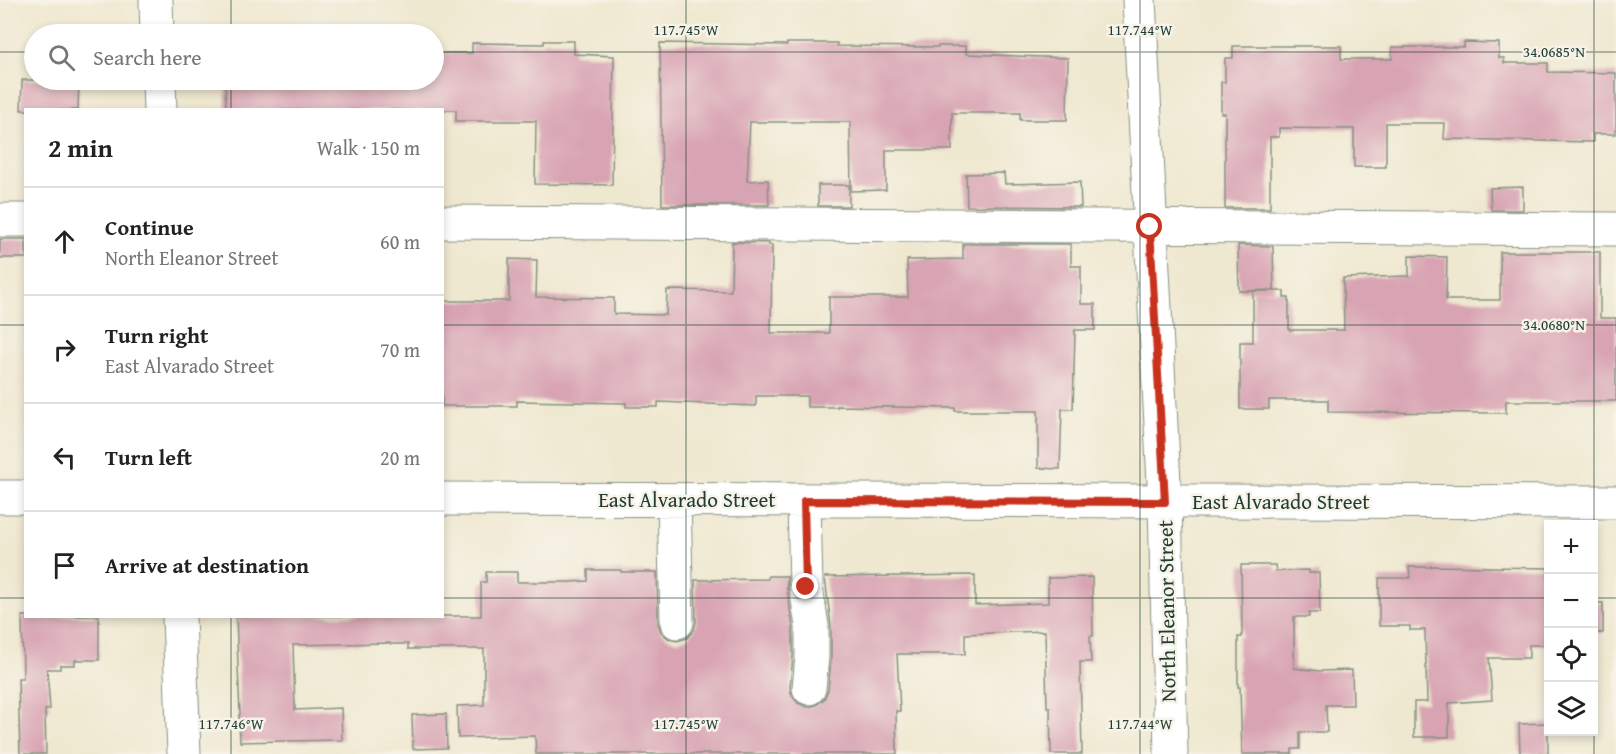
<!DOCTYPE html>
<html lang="en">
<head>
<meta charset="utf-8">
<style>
  body { margin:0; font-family:"Gentium Book Plus",serif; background:#f6f6f6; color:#222 }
  .controls { position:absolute; right:18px; bottom:18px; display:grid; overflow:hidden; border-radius:0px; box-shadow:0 3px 9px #0003 }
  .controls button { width:54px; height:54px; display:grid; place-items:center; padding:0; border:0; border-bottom:2px solid #e0e0e0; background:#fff; color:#222; font:30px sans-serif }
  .stop { position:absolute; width:18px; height:18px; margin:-14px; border:4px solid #c8321e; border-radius:50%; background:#fff }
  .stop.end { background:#c8321e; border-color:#fff; box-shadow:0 2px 6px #0008 }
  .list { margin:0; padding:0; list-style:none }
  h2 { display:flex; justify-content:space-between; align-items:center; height:78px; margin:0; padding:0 24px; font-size:26px }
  h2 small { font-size:20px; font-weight:400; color:#767676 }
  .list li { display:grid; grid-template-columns:39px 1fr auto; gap:18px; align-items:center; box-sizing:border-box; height:108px; padding:0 24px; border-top:2px solid #e0e0e0 }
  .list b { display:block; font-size:22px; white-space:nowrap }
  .list p { margin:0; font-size:20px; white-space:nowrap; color:#767676 }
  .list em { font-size:20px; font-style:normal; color:#767676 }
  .icon { flex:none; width:33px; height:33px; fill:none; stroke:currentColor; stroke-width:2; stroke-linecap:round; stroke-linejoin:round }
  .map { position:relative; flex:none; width:1616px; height:754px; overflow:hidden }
  .search { position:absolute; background:#fff; box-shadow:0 3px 9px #0003; left:24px; top:24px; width:420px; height:66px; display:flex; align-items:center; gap:15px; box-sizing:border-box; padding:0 21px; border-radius:33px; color:#767676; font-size:22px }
  .panel { position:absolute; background:#fff; box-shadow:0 3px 9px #0003; left:24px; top:108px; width:420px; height:510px; border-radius:0px }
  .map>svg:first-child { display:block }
</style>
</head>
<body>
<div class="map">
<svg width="1616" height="754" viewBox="0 0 1616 754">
  <rect width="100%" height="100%" fill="#f7f3e8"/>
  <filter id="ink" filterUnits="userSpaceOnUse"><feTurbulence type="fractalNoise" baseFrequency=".0167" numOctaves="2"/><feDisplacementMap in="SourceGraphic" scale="12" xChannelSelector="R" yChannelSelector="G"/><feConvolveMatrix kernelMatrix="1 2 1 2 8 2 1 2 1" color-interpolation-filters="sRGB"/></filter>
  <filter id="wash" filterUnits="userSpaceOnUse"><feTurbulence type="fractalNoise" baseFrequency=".008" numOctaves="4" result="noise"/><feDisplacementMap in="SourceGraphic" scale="24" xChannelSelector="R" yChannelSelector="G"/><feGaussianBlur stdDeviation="1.35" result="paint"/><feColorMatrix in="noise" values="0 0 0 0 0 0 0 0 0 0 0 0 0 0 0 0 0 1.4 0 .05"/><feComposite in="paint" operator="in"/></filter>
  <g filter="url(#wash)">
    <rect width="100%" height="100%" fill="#efe8d0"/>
    <g id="blocks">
      <!-- building -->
      <path fill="#d8a3b2" d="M544 41H574V54L614 56 612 185 535 184 536 121H456V110H226L225 80H434V53H472V43L544 44Z
        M1464 42 1499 43V58H1504V63H1548V72L1616 73V134H1593V142L1444 139 1445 123H1386V167H1354V129L1279 128V137H1270V208H1225V113H1221V82H1225V58H1233V46H1341V59H1392V47H1464Z
        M660 43 787 45V43H837V46L938 47V46H966V54L1068 58 1067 120H1020V113H952V150H886V190L851 191 850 122H750L747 181 768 180 769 205H662Z
        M22 80H79L78 110H21Z
        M1004 173 1005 184 1080 182 1081 207 967 206 966 174Z
        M818 185H849V206H818Z
        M1523 187V210H1491L1490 188Z
        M0 239H26V258H0Z
        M732 242 769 243V245H772L771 333H829V297H908L907 260 963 259V244H1071V266H1081V304H1095V330H1075L1073 409H1062L1060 469 1038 468V411H955V408L837 406V407H807V396H756V406L658 402V407H626V403L517 401V406H442V301H509V259L537 260 536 297 614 298V314L666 315 667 290 731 291Z
        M1238 245 1273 246 1274 290 1239 291Z
        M1500 252H1600V318H1616V401H1506V413L1328 412V400H1269V409H1240V342H1253V291H1284V298H1289V330H1344L1343 278 1409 276V256L1447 257 1446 300H1500Z
        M1241 565H1275L1276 571 1309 570V573H1319L1320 613H1309V617H1294V668L1320 671 1352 670 1353 705H1326L1327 732H1300V749H1292V754H1242L1240 687H1238V637H1242Z
        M1431 566 1548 568V645H1529V658H1489L1492 700 1449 703V737H1414V702H1427L1425 630H1410V626H1379V578H1410L1409 567H1431Z
        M588 570H621V572H657L658 623 661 632 668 638 677 641 687 638 694 630 696 622 695 580 768 579V576H787V590L793 627V656L790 687 792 696 798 703 808 707 816 705 824 699 828 690 831 659V626L825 577 975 575V605L1048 603V578L1092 577 1093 636H1090L1091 662H1080L1082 754H1051L1050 707H1047L1045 631 965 634V654H897L900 711H896L897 754H536L535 736 458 738 457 706 484 705V649H408V644H390V643L293 645 295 710 341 708 342 740 240 742 239 715H240L236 616H481V582H486V572H517V582H570L588 581Z
        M1593 603H1603V633H1593Z
        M22 616H99V660H75V665H60V669H47L50 709 45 710 46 754H20L18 678H23Z
        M446 714 447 748 413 749 412 715Z
        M1548 723V754H1520L1519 724Z"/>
    </g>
  </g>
  <g filter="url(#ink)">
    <use href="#blocks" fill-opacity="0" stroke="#879282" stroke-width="1.5"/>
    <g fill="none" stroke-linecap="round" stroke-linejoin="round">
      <defs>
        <path id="minor" d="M156 0 157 34
          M1139 0 1165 502 1171 754
          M159 80 160 110
          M0 220H26
          M442 222 1616 229
          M0 497H26
          M442 499 1616 502
          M674 500 677 622
          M804 501 806 587 812 626V657L809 688
          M179 616 184 754"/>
      </defs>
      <!-- minor casing -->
      <use href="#minor" stroke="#879282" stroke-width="35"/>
      <!-- minor -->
      <use href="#minor" stroke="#fff" stroke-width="33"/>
    </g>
  </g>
  <g fill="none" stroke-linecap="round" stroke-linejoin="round" filter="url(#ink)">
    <!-- route -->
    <path stroke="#c8321e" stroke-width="8" d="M806 587 804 501 1165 502 1150 227"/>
  </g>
  <!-- ticks -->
  <path fill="none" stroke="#1f3d34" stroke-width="1.5" stroke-opacity="0.45" d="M231 0V34M686 0V754M1140 0V754M1594 0V754M0 52H34M434 52H1616M231 80V110M0 325H26M442 325H1616M0 598H26M442 598H1548M1594 598H1616M231 616V754"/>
  <g text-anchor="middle" stroke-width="5" stroke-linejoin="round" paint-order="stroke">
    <!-- street labels -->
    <g font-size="21" fill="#1f3d34" stroke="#f7f3e8">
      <text x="687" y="507">East Alvarado Street</text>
      <text x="1281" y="509">East Alvarado Street</text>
      <text transform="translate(1167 611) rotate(-91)" y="7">North Eleanor Street</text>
    </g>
  </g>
  <g font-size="15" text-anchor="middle" fill="#1f3d34" stroke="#f7f3e8" stroke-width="5" stroke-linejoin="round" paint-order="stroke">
    <text x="686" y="35">117.745°W</text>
    <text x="1140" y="35">117.744°W</text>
    <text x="1554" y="57">34.0685°N</text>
    <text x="1554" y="330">34.0680°N</text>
    <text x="231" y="729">117.746°W</text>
    <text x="686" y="729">117.745°W</text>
    <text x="1140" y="729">117.744°W</text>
  </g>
</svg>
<div class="controls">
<button>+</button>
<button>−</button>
<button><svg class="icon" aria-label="locate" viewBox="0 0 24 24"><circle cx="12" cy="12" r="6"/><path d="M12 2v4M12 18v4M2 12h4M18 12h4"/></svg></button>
<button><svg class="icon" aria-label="layers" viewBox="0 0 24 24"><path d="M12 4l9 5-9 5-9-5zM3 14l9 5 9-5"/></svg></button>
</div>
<div class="stop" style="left:1150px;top:227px"></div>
<div class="stop end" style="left:806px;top:587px"></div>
<div class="search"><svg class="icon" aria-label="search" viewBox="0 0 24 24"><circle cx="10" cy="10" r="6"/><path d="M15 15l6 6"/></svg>Search here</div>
<section class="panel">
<h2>2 min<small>Walk · 150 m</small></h2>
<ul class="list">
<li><svg class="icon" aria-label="ahead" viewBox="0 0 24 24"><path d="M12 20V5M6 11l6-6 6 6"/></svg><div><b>Continue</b><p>North Eleanor Street</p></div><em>60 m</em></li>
<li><svg class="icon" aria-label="right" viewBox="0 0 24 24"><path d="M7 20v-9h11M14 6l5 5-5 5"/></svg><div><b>Turn right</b><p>East Alvarado Street</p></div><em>70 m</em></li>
<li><svg class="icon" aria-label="left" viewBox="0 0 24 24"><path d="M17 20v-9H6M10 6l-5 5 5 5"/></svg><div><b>Turn left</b></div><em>20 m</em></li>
<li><svg class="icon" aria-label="arrive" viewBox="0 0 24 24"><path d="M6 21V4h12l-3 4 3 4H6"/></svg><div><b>Arrive at destination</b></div></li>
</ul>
</section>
</div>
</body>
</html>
